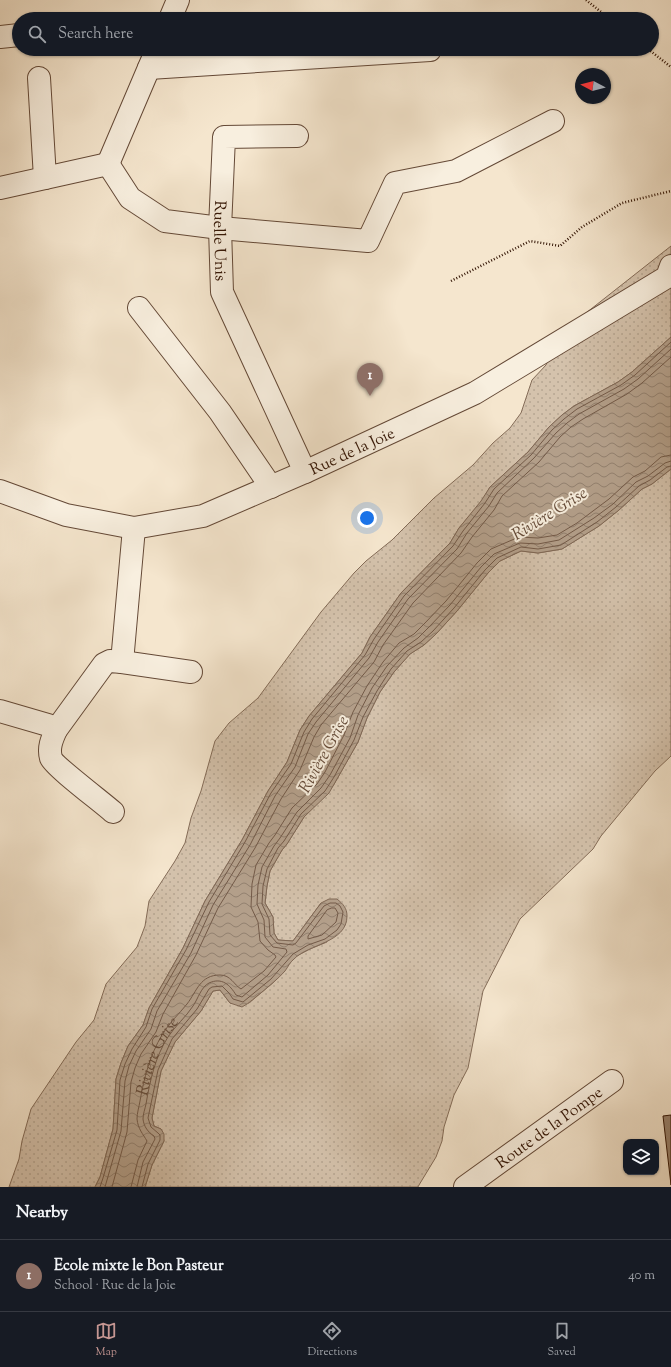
<!DOCTYPE html>
<html lang="en">
<head>
<meta charset="utf-8">
<style>
  body { margin:0; font-family:"Sorts Mill Goudy",serif; background:#20242c; color:#f1f3f6 }
  .controls { position:absolute; right:12px; bottom:12px; display:grid; overflow:hidden; border-radius:8px; box-shadow:0 1px 3px #0004 }
  .controls button { width:36px; height:36px; display:grid; place-items:center; padding:0; border:0; border-bottom:1px solid #363941; background:#171b24; color:#f1f3f6; font:20px sans-serif }
  .compass { position:absolute; left:575px; top:68px; width:36px; height:36px; border-radius:50%; background:#171b24; box-shadow:0 1px 3px #0004; rotate:277deg }
  .you { position:absolute; left:367px; top:518px; width:14px; height:14px; margin:-10px; border:3px solid #fff; border-radius:50%; background:#1a73e8; box-shadow:0 0 0 6px #1a73e833 }
  .badge { display:grid; place-items:center; width:26px; height:26px; border-radius:50%; background:#c59692; color:#fff; font-size:13px; font-weight:700 }
  .pin { position:absolute; translate:-50% -33px; filter:drop-shadow(0 1px 2px #0008) }
  .pin::after { content:''; position:absolute; top:21px; width:14px; height:12px; background:inherit; clip-path:polygon(0 0,100% 0,50% 100%) }
  .list { margin:0; padding:0; list-style:none }
  h2 { display:flex; justify-content:space-between; align-items:center; height:52px; margin:0; padding:0 16px; font-size:17px }
  h2 small { font-size:13px; font-weight:400; color:#9ea1a6 }
  .list li { display:grid; grid-template-columns:26px 1fr auto; gap:12px; align-items:center; box-sizing:border-box; height:72px; padding:0 16px; border-top:1px solid #363941 }
  .list b { display:block; font-size:15px; white-space:nowrap }
  .list p { margin:0; font-size:13px; white-space:nowrap; color:#9ea1a6 }
  .list em { font-size:13px; font-style:normal; color:#9ea1a6 }
  .icon { flex:none; width:22px; height:22px; fill:none; stroke:currentColor; stroke-width:2; stroke-linecap:round; stroke-linejoin:round }
  .map { position:relative; flex:none; width:671px; height:1187px; overflow:hidden }
  .search { position:absolute; background:#171b24; box-shadow:0 1px 3px #0004; left:12px; right:12px; top:12px; height:44px; display:flex; align-items:center; gap:10px; box-sizing:border-box; padding:0 14px; border-radius:22px; color:#9ea1a6; font-size:15px }
  .sheet { height:124px; background:#171b24 }
  nav { display:flex; justify-content:space-around; align-items:center; box-sizing:border-box; height:56px; border-top:1px solid #363941; background:#171b24; font-size:11px; color:#9ea1a6 }
  nav a { display:grid; justify-items:center; gap:2px }
  nav .on { color:#c59692 }
  .map>svg:first-child { display:block }
</style>
</head>
<body>
<div class="map">
<svg width="671" height="1187" viewBox="0 0 671 1187">
  <defs>
    <pattern id="grass-dots" width="8" height="8" patternUnits="userSpaceOnUse"><rect width="8" height="8" fill="#d4c2ac"/><path d="M2 2h.1M6 6h.1" fill="none" stroke="#b6a692" stroke-width="1.8" stroke-linecap="round"/></pattern>
    <pattern id="water-waves" width="16" height="10" patternUnits="userSpaceOnUse"><rect width="16" height="10" fill="#b39f8a"/><path d="M0 5q4-4 8 0t8 0" fill="none" stroke="#92806f"/></pattern>
  </defs>
  <rect width="100%" height="100%" fill="#f5e6ce"/>
  <filter id="stains"><feTurbulence type="fractalNoise" baseFrequency=".005" numOctaves="4"/><feColorMatrix values="0 0 0 0 .2 0 0 0 0 .09 0 0 0 0 .02 0 0 0 .5 -.17"/></filter>
  <radialGradient id="worn" r=".72"><stop offset=".6" stop-color="#630" stop-opacity="0"/><stop offset="1" stop-color="#630" stop-opacity=".3"/></radialGradient>
  <!-- grass -->
  <path fill="url(#grass-dots)" stroke="#846c58" d="M671 246V337L632 372 618 382 574 406 562 415 549 427 528 452 490 487 482 501 459 528 450 543 401 593 370 637 362 653 309 716 300 730 287 762 268 791 242 840 205 901 183 948 149 1008 143 1025 128 1046 121 1063 116 1079 113 1129 100 1177 95 1187H9L19 1159 22 1141 31 1109 76 1042 94 1020 106 984 137 947 145 926 149 901 175 861 185 843 191 818 201 791 215 741 229 723 258 698 321 612 354 573 366 561 392 540 434 498 473 465 493 443 510 428 521 413 532 380 546 365 554 346 572 324Z
    M671 469V756L655 771 601 836 593 849 520 919 483 991 468 1068 454 1095 444 1127 442 1141 436 1157 419 1185 418 1187H145L152 1165 164 1141 161 1129 154 1126 152 1118 161 1071 175 1042 201 1011 213 991 220 990 230 1003H249L274 982 295 957 310 949 327 942 321 903 293 941 278 940 274 933 273 917 265 903 267 886 270 871 282 850 287 844 304 817 333 786 337 779 358 742 367 718 380 692 394 672 410 654 424 645 436 634 457 611 488 573 500 561 521 551 538 553 562 549 599 526 619 510 642 489 652 484Z"/>
  <!-- water -->
  <path fill="url(#water-waves)" stroke="#806855" d="M671 337V469L652 484 642 489 619 510 599 526 562 549 538 553 521 551 500 561 488 573 457 611 436 634 424 645 410 654 394 672 380 692 367 718 358 742 337 779 329 793 304 817 287 844 282 850 270 871 267 886 265 903 273 917 274 933 278 940 293 941 321 903 329 899H337C343 904 347 908 347 916 347 943 308 944 294 959 290 962 288 967 285 971 278 979 270 985 262 992 255 997 250 1003 242 1007L230 1003 220 990 213 991 201 1011 175 1042 161 1071 152 1118 154 1126 161 1129 164 1134V1141L152 1165 145 1187H95L100 1177 113 1129 116 1079 121 1063 128 1046 143 1025 149 1008 183 948 205 901 242 840 268 791 287 762 300 730 309 716 362 653 370 637 401 593 450 543 459 528 481 501 490 487 528 452 549 427 562 415 574 406 618 382 632 372Z"/>
  <g fill="none" stroke-linecap="round" stroke-linejoin="round">
    <!-- shore -->
    <g stroke="#735a48" stroke-width="1">
      <path d="M332 908H335L338 913 336 922 322 935 308 939V936L327 910Z"/>
      <path d="M100 1187 103 1178 117 1130 120 1080 125 1064 132 1049 146 1027 152 1009 186 950 209 902 245 842 271 793 291 764 304 732 312 719 365 655 374 639 404 596 453 546 463 531 485 503 494 489 531 455 552 430 564 419 577 409 621 385 635 375 671 342"/>
      <path d="M105 1187 121 1131 125 1081 129 1066 136 1051 151 1029 157 1011 191 953 213 905 250 845 275 796 295 767 308 734 316 722 369 658 378 642 408 599 457 549 467 533 489 506 497 493 534 458 556 433 567 423 579 414 624 389 638 379 671 349"/>
      <path d="M112 1187 127 1132 131 1082 135 1068 141 1054 156 1032 163 1014 196 955 218 908 255 848 281 799 300 770 314 737 321 725 374 662 383 645 413 603 461 553 472 537 494 510 502 496 539 462 560 437 571 427 583 419 627 394 642 383 671 357"/>
      <path id="s1" d="M131 1187 138 1160 147 1141C143 1134 138 1129 137 1119 137 1113 139 1107 140 1101 144 1078 150 1055 162 1035 169 1023 179 1014 187 1004 197 991 200 975 220 975 231 975 234 985 241 989L264 971 276 957 275 955 268 950 260 941 258 922 251 907 252 884 256 865 269 843 275 835 292 808 317 784 325 772 344 735 353 712 367 686 383 662 399 643 414 634 425 623 446 601 477 563 491 549 519 537 538 538 557 535 577 523 609 499 633 477 645 471 661 457 671 455"/>
      <path d="M137 1187 143 1162 155 1139 154 1136C148 1132 144 1127 143 1119 143 1114 145 1109 146 1104 150 1081 155 1057 168 1037 175 1026 186 1017 193 1006 198 999 201 987 209 983 222 977 230 985 236 995L242 997 268 975 287 952 286 949 273 947 265 937 264 920 257 904 258 885 262 867 274 846 280 838 297 812 321 788 330 775 350 738 358 715 372 688 387 666 404 648 418 638 429 627 450 605 481 567 494 554 520 543 538 544 559 540 594 518 613 504 636 482 648 476 665 463 671 461"/>
      <path d="M142 1187 148 1164 160 1140V1135L158 1133 151 1127 148 1118 158 1070 172 1039 197 1009 209 989 212 987 222 986 229 993 233 999 243 1002 271 979 293 954 308 945 325 939 337 930 341 924 343 912 340 906 336 903H330L324 906 296 943 293 945 277 943 270 935 269 919 262 904 263 886 267 869 278 848 284 841 301 814 325 791 334 777 354 740 363 717 377 691 391 669 407 651 421 642 433 631 454 608 485 570 497 558 521 547 538 549 561 545 597 522 616 507 639 486 650 480 667 467 671 466"/>
    </g>
  </g>
  <!-- building -->
  <path fill="#98826e" stroke="#331505" d="M671 1115V1185L663 1116Z"/>
  <g fill="none" stroke-linecap="round" stroke-linejoin="round">
    <defs>
      <g id="minor">
        <path d="M170 19 178 0"/>
        <path d="M0 37 19 35"/>
        <path d="M149 68 430 50"/>
        <path d="M39 78 45 178"/>
        <path id="s2" d="M297 136 224 137 220 228 222 292 305 472"/>
        <path d="M108 164 130 198 165 221 220 228 368 241 395 183 456 171 553 121"/>
        <path d="M108 164 157 49"/>
        <path d="M0 188 108 164"/>
        <path d="M139 308 220 412 271 487"/>
        <path id="s3" d="M0 491 66 515 134 528 203 516 305 472 475 393 667 277 671 266"/>
        <path d="M122 662 134 528"/>
        <path d="M0 711 48 725 56 730C52 739 48 748 51 758 54 766 103 803 113 812"/>
        <path d="M56 730 104 664 110 661 122 662 191 672"/>
        <path id="s4" d="M465 1187 612 1081"/>
      </g>
    </defs>
    <!-- minor casing -->
    <use href="#minor" stroke="#644937" stroke-width="24"/>
    <!-- path -->
    <path stroke="#331505" stroke-width="2.5" stroke-dasharray="1 2" stroke-linecap="butt" d="M586 0 610 19
      M648 49 671 67
      M451 281 530 241 560 246 582 227 622 203 671 191"/>
    <!-- minor -->
    <use href="#minor" stroke="#f8efdf" stroke-width="22"/>
  </g>
  <g text-anchor="middle" stroke-width="4" stroke-linejoin="round" paint-order="stroke">
    <!-- street labels -->
    <g font-size="16" fill="#331505" stroke="#f8efdf">
      <text dy="6" stroke="none"><textPath href="#s2" startOffset="177">Ruelle Unis</textPath></text>
      <text dy="6" stroke="none"><textPath href="#s3" startOffset="372">Rue de la Joie</textPath></text>
      <text dy="6" stroke="none"><textPath href="#s4" startOffset="103">Route de la Pompe</textPath></text>
    </g>
    <!-- water labels -->
    <g font-size="17" font-style="italic" fill="#664c3a" stroke="#f8efdf">
      <text transform="translate(549 513) rotate(-32)" y="6">Rivière Grise</text>
      <text transform="translate(323 754) rotate(-61)" y="6">Rivière Grise</text>
      <text dy="6" stroke="none"><textPath href="#s1" startOffset="140">Rivière Grise</textPath></text>
    </g>
  </g>
  <rect width="100%" height="100%" filter="url(#stains)"/>
  <rect width="100%" height="100%" fill="url(#worn)"/>
</svg>
<div class="controls">
<button><svg class="icon" aria-label="layers" viewBox="0 0 24 24"><path d="M12 4l9 5-9 5-9-5zM3 14l9 5 9-5"/></svg></button>
</div>
<svg class="compass" viewBox="-18 -18 36 36"><path d="M0-13l5 13h-10z" fill="#e53935"/><path d="M0 13l5-13h-10z" fill="#9ea1a6"/></svg>
<div class="you"></div>
<div class="pin badge" style="left:370px;top:396px;background:#8d6e63">1</div>
<div class="search"><svg class="icon" aria-label="search" viewBox="0 0 24 24"><circle cx="10" cy="10" r="6"/><path d="M15 15l6 6"/></svg>Search here</div>
</div>
<section class="sheet">
<h2>Nearby<small></small></h2>
<ul class="list">
<li><span class="badge" style="background:#8d6e63">1</span><div><b>Ecole mixte le Bon Pasteur</b><p>School · Rue de la Joie</p></div><em>40 m</em></li>
</ul>
</section>
<nav>
<a class="on"><svg class="icon" aria-label="map" viewBox="0 0 24 24"><path d="M3 6l6-2 6 2 6-2v14l-6 2-6-2-6 2zM9 4v14M15 6v14"/></svg>Map</a>
<a><svg class="icon" aria-label="directions" viewBox="0 0 24 24"><path d="M12 3l9 9-9 9-9-9zM9 14v-3h6M13 9l2 2-2 2"/></svg>Directions</a>
<a><svg class="icon" aria-label="saved" viewBox="0 0 24 24"><path d="M7 4h10v16l-5-4-5 4z"/></svg>Saved</a>
</nav>
</body>
</html>
